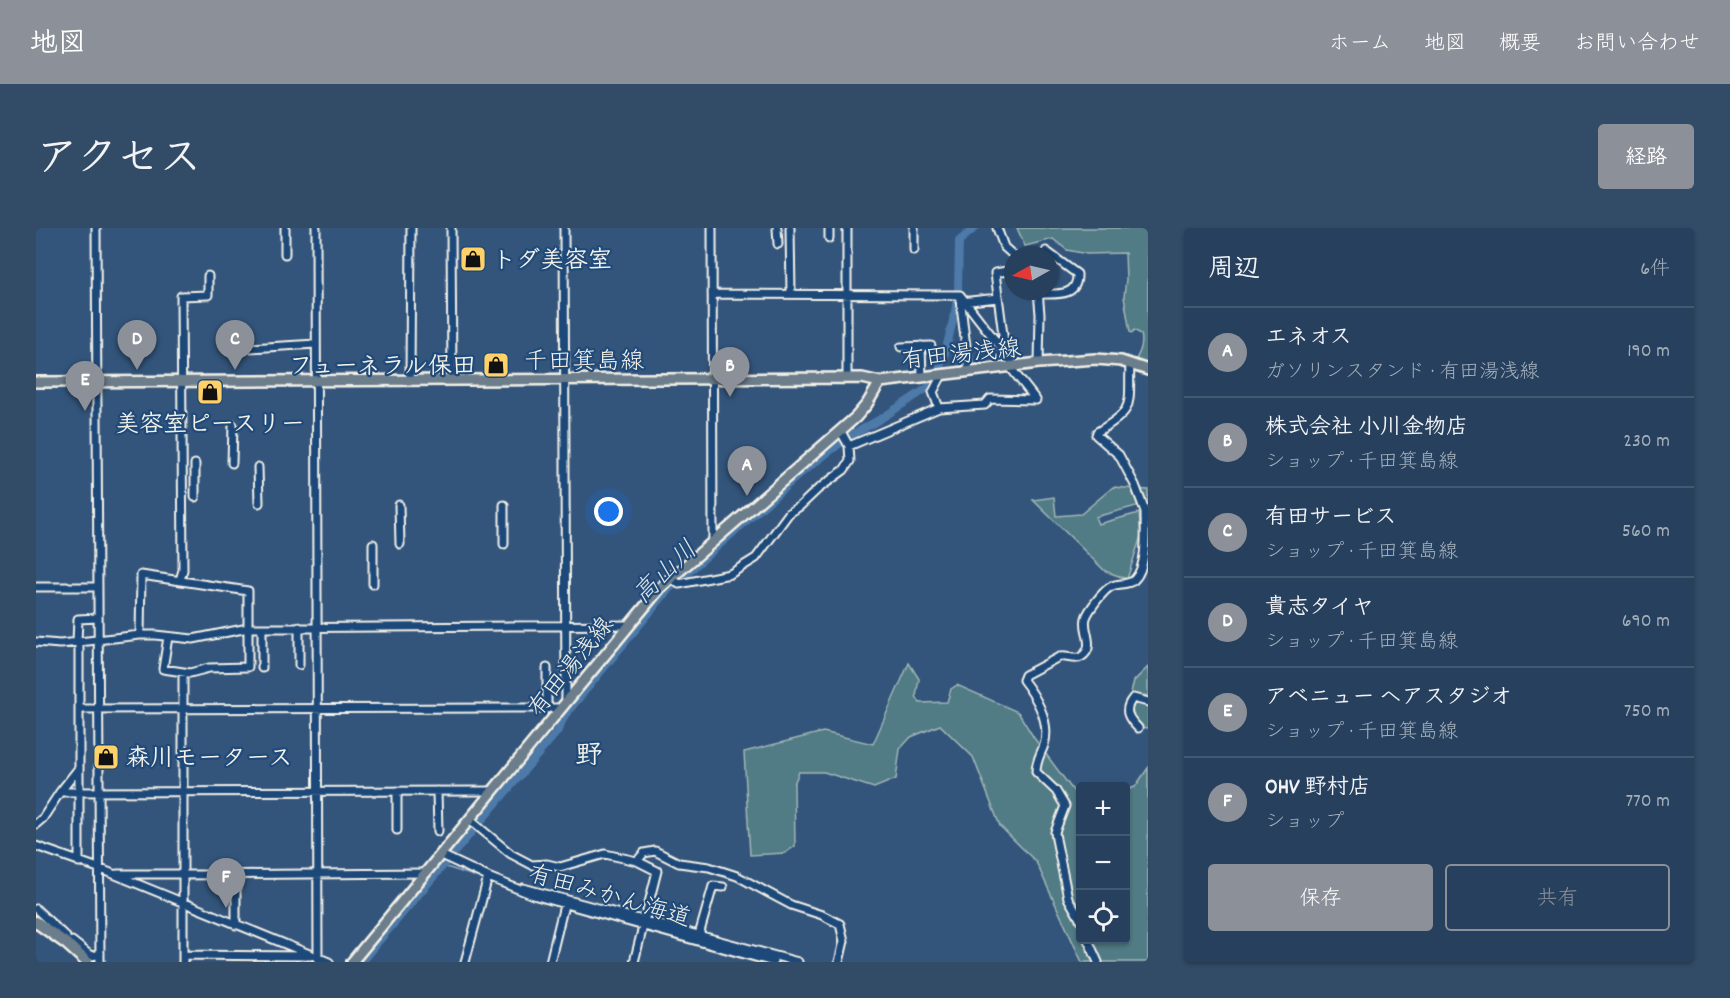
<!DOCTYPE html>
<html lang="ja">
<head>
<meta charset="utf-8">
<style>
  body { margin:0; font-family:Dekko,"Klee One",sans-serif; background:#324b66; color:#f1f3f6 }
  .controls { position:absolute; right:18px; bottom:18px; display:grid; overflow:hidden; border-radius:6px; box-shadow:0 2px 4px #0004 }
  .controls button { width:54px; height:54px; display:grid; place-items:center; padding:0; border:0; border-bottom:2px solid #425972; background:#26405d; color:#f1f3f6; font:30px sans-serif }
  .compass { position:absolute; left:968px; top:18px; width:54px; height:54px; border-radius:50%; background:#26405d; box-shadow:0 2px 4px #0004; rotate:262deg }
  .you { position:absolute; left:573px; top:284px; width:21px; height:21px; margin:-15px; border:4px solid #fff; border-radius:50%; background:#1a73e8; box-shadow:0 0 0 9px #1a73e833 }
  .badge { display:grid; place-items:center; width:39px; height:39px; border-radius:50%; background:#8c9099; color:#fff; font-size:20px; font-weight:700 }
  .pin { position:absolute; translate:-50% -50px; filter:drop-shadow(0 2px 3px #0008) }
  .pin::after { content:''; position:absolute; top:32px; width:21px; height:18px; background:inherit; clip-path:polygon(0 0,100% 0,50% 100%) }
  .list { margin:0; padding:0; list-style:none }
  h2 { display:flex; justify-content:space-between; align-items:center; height:78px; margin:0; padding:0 24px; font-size:26px }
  h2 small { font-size:20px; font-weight:400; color:#a4afbc }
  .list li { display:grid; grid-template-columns:39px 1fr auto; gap:18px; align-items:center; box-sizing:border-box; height:90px; padding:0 24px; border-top:2px solid #425972 }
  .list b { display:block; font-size:22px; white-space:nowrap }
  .list p { margin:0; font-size:20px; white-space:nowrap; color:#a4afbc }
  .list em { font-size:20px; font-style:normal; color:#a4afbc }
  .actions { display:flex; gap:12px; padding:18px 24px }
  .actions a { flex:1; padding:14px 0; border:2px solid #8c9099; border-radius:6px; text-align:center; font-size:21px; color:#8c9099 }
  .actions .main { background:#8c9099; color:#fff }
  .icon { flex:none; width:33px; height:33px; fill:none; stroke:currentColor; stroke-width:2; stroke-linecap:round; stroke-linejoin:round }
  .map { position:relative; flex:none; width:1112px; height:734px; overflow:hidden; border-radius:6px }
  header { display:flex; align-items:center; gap:36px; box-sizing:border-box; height:84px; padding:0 30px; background:#8c9099; color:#fff }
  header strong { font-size:28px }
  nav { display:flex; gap:33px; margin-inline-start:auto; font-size:21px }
  .intro { display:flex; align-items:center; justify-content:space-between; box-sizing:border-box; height:144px; padding:0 36px }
  h1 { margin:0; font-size:42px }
  .button { padding:15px 27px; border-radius:6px; background:#8c9099; color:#fff; font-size:21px; font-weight:700 }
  main { display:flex; gap:36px; padding:0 36px }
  aside { flex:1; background:#26405d; border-radius:6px; box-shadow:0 2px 4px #0004 }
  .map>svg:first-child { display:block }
</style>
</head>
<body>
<header>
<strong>地図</strong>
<nav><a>ホーム</a><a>地図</a><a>概要</a><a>お問い合わせ</a></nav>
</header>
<div class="intro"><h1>アクセス</h1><a class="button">経路</a></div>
<main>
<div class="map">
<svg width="1112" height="734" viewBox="0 0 1112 734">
  <rect width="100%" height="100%" fill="#33557c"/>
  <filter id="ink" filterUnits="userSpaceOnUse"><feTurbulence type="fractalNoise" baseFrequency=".0167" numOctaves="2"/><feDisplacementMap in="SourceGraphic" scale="12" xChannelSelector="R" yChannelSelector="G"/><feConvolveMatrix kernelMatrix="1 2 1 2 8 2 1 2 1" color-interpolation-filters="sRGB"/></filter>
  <g filter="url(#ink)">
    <!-- green -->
    <path fill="#517c85" stroke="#a2b6b6" stroke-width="1.5" d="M981 0H1112V134L1104 138 1098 135C1103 126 1108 117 1105 106L1098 102 1096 105 1094 104 1088 69 1090 51 1089 25 1051 26 1031 22 1017 11 989 18Z
      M1077 259 1112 262V275L1059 289 1062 296 1103 285 1105 308 1091 351 1069 343 997 272 1018 269 1020 288 1045 286Z
      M873 435 883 451 880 468 884 475 911 474 915 461 921 457 982 484 998 510 1044 572V712H1090V562L1099 559 1112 540V734H1046L1000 634 964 598 937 529 904 497 875 509 864 521 860 551 838 560 788 544H763L758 556 759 618 749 625 714 627 708 524 787 504 837 516Z
      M1112 439V467L1094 468 1098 453Z
      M1095 473 1112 476V500L1104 499 1093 487Z"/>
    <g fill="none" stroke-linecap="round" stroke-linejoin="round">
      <!-- stream -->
      <path stroke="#90aac2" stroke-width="1.5" d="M64 0V141
        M524 0 525 146
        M525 154 526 395
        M65 158 66 409
        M526 400 527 461
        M66 414 67 478
        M67 483V562
        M67 567V637
        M407 638 444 650
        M67 645 68 734"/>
      <!-- river -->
      <path stroke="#4d7aa9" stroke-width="8" d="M325 734 521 504 529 487 633 361 765 245 811 210 846 190 896 157 908 129 919 84 922 62 923 13 939 0"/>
      <defs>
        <path id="minor" d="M60 0 64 734
          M249 0V26
          M280 0 282 734
          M415 0 416 152
          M528 0 530 474
          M676 0 677 312
          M741 0 742 16
          M754 0 755 66
          M793 0V10
          M811 0V150
          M878 0V22
          M961 0 968 19 977 27
          M1002 63 1004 86 1003 135
          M676 66 924 67 980 139
          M1004 66C1021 66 1042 69 1041 46L1010 23
          M924 69 933 144
          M925 74 962 70
          M885 118 886 149
          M865 119 895 118
          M214 120 280 116
          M969 122 959 45 977 42
          M1094 136C1092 177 1101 181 1061 204L1060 207 1083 227 1099 257 1110 286
          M974 139 1000 172
          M374 152 375 0
          M903 180 897 164 906 147
          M813 218 903 180 949 177 954 171 1000 172
          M196 235 197 197
          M159 236V269
          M222 239 223 275
          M363 277 364 316
          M468 277V316
          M337 316V356
          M635 349 643 356 694 346 720 330 753 285 764 278 782 261 808 242 814 233 813 218 804 202
          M144 352 147 342 145 68 172 67V48
          M0 359H62
          M263 399V437
          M226 400V440
          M104 407H119L157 411 212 400V439L173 440 154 445 127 441 132 409
          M0 414 24 416 43 414
          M41 414 42 391 62 390
          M511 440V481
          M147 444V734
          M43 481 525 480
          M1102 500C1092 490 1087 482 1097 470L1112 474
          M361 563V602
          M401 563 402 603
          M24 564 43 540
          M434 592 475 626 496 637 511 636 524 639 569 626 601 633 621 643 598 734
          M0 596 7 590 24 564 456 563
          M0 618 65 641 293 734
          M405 627 452 649 497 667 737 734
          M601 633 608 625 619 623 643 635 673 639 701 648 755 677 786 687 804 696 808 713 803 734
          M43 634V414L104 407 105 347 212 363V400L593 397
          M81 646H147
          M200 646V697
          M147 647 390 645
          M487 660 762 734
          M0 681 30 709 31 716 36 713 55 728 61 727 64 725
          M1044 691 1032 670 1020 611 1019 604 1029 578 1020 563 1000 544C1000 533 1004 528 1008 517 1015 495 1000 469 987 452L989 447 1023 429C1031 427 1038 433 1045 429 1061 419 1046 402 1050 390 1052 383 1068 361 1076 358 1083 355 1092 357 1098 352 1112 339 1109 302 1109 284
          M663 707 677 658 687 659
          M1052 712 1062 734
          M147 727 274 728
          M429 734 452 649
          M514 734 529 673"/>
        <path id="major" d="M0 154 826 150 844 154 1003 135 1060 131 1085 133 1112 142
          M316 734 625 359 820 189 831 176 844 154"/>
        <path id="highway" d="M0 694 31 716 51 734"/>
      </defs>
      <!-- minor casing -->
      <use href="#minor" stroke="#f4f1e8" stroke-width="11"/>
      <!-- major casing -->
      <use href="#major" stroke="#f4f1e8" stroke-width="14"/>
      <!-- highway casing -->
      <use href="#highway" stroke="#f4f1e8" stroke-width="15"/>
      <!-- minor -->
      <use href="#minor" stroke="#1f4a7a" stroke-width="7"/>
      <!-- major -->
      <use href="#major" stroke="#6c7d8b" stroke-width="9"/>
      <!-- highway -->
      <use href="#highway" stroke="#6c7d8b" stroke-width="10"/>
    </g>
  </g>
  <!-- icons -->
  <defs>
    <symbol id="shop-square" viewBox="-11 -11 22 22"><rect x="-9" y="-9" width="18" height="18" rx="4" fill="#ffd166" stroke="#1f4a7a"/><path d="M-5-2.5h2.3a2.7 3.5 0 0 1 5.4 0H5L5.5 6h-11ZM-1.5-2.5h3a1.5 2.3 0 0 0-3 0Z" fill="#111"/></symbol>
  </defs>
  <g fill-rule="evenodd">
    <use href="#shop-square" x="422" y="16" width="30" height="30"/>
    <use href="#shop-square" x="445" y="122" width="30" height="30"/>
    <use href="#shop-square" x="159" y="149" width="30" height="30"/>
    <use href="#shop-square" x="55" y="514" width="30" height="30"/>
  </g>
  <g text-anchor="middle" stroke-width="4.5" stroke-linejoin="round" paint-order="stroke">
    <!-- poi labels -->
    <g font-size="24" font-weight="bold" fill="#f4f1e8" stroke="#1f4a7a" text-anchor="start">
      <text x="456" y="39">トダ美容室</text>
      <text x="440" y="145" text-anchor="end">フューネラル保田</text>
      <text x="174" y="203" text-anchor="middle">美容室ピースリー</text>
      <text x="90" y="537">森川モータース</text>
    </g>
    <!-- street labels -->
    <g font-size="24" fill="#f4f1e8" stroke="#1f4a7a">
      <text transform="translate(925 125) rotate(-6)" y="8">有田湯浅線</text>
      <text x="548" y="140">千田箕島線</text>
      <text transform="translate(534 438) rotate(-51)" y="8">有田湯浅線</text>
      <text transform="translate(574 667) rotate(16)" y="8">有田みかん海道</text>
    </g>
    <!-- water labels -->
    <g font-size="26" font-style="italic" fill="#dbdfdf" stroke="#1f4a7a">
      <text transform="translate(628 343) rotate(-44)" y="9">高山川</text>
    </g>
    <!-- quarter labels -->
    <g font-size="27" font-weight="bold" fill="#f4f1e8" stroke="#1f4a7a">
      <text x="553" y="535">野</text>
    </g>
  </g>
</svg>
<div class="controls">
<button>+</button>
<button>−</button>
<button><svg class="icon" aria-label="locate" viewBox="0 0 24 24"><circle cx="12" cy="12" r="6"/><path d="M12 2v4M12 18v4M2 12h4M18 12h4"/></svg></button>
</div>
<svg class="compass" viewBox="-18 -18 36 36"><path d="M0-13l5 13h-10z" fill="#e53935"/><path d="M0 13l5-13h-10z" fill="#a4afbc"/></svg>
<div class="you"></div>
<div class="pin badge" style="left:711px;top:268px">A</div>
<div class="pin badge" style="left:694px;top:169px">B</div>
<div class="pin badge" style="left:199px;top:142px">C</div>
<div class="pin badge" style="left:101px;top:142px">D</div>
<div class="pin badge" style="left:49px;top:183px">E</div>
<div class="pin badge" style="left:190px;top:680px">F</div>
</div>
<aside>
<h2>周辺<small>6件</small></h2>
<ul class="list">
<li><span class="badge">A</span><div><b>エネオス</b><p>ガソリンスタンド · 有田湯浅線</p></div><em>190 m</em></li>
<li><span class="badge">B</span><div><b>株式会社 小川金物店</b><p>ショップ · 千田箕島線</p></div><em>230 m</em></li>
<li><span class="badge">C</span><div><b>有田サービス</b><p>ショップ · 千田箕島線</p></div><em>560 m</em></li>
<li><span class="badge">D</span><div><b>貴志タイヤ</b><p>ショップ · 千田箕島線</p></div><em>690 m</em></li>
<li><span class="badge">E</span><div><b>アベニュー ヘアスタジオ</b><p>ショップ · 千田箕島線</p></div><em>750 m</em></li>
<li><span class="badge">F</span><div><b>OHV 野村店</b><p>ショップ</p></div><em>770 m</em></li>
</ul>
<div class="actions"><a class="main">保存</a><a>共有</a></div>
</aside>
</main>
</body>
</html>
